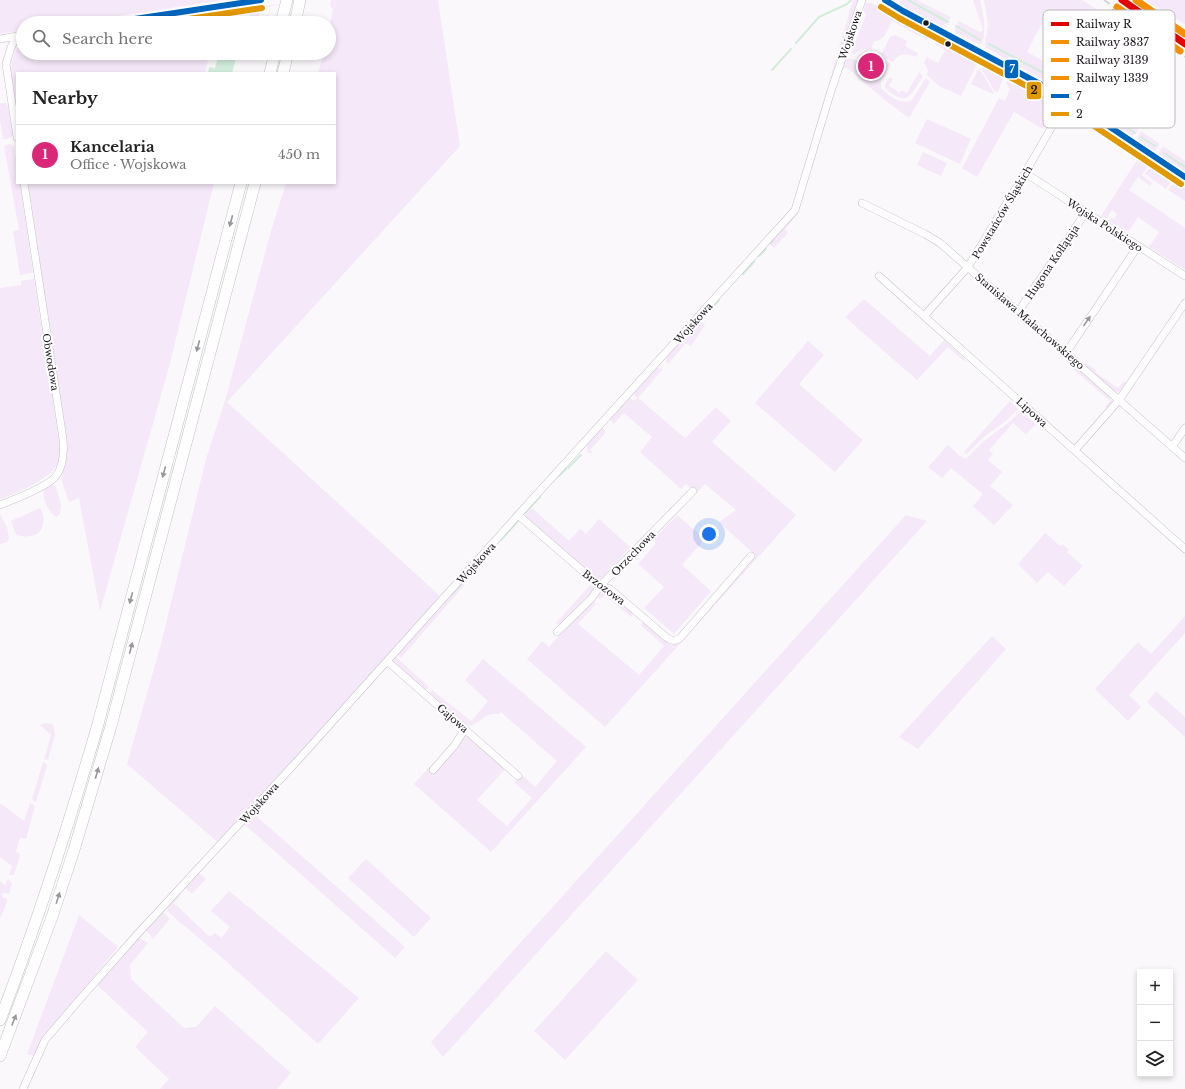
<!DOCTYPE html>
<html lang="en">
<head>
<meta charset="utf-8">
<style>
  body { margin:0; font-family:"Libre Baskerville",serif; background:#f6f6f6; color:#222 }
  .controls { position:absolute; right:12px; bottom:12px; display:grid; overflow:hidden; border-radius:0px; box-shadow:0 2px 6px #0003 }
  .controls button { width:36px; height:36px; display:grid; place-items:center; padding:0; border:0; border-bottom:1px solid #e0e0e0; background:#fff; color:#222; font:20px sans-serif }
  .you { position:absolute; left:709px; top:534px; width:14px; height:14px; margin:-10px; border:3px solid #fff; border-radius:50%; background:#1a73e8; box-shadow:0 0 0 6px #1a73e833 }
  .badge { display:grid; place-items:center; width:26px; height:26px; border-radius:50%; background:#db2777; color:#fff; font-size:13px; font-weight:700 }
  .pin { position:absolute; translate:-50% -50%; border:2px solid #fff; box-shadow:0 1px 4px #0006 }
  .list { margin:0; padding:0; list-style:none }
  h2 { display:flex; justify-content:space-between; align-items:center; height:52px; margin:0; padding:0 16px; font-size:17px }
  h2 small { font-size:13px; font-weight:400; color:#767676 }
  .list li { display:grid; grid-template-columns:26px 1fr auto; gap:12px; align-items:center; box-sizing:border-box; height:60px; padding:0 16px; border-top:1px solid #e0e0e0 }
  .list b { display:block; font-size:15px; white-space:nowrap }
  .list p { margin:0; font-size:13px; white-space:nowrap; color:#767676 }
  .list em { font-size:13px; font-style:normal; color:#767676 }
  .icon { flex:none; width:22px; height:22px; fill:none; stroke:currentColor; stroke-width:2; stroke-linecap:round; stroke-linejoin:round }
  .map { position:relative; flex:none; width:1185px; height:1089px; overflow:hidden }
  .search { position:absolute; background:#fff; box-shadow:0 2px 6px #0003; left:16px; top:16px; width:320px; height:44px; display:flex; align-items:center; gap:10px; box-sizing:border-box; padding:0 14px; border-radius:22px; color:#767676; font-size:15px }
  .panel { position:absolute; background:#fff; box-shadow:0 2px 6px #0003; left:16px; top:72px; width:320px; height:112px; border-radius:0px }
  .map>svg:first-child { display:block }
</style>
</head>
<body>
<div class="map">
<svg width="1185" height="1089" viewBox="0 0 1185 1089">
  <rect width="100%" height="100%" fill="#fbf8fc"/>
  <!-- green -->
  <path fill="#f5e8f8" d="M0 0H224L71 23H23V30L0 34Z
    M331 0H438L460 146 227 402 440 596 219 843 127 764 161 644 206 459 225 401 271 231 286 183H335V73H318L324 53H329V29L333 9 330 6Z
    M853 0H859L837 61 820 119 818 120Z
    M900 0H917L951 17 947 24 942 26 899 4Z
    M973 0H980C983 14 987 29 982 43L979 44 955 33V28L959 21 980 32 982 31 983 29Z
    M984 0H1082L1098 10 1082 37V61L1077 88 1081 91 1073 96 1060 89 1058 85 1072 59 1077 47 1082 37 1046 15 1027 52 1060 70 1053 82 1045 79 1044 80 986 48 985 44 988 24Z
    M1144 0H1185V24Z
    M866 3H872L930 35 927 40 892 21C888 29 885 41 874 41L871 49 861 50 853 55 851 54 866 14 863 11Z
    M278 4V5C265 7 259 9 257 23H250V12H252L253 8Z
    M238 7H241L245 10 158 23V20Z
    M245 13 232 23H179Z
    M895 35 907 41 905 46 918 53 916 57C907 53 898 53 893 62L881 55 890 37Z
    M938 39 979 60 961 96 939 86 927 75 928 70 924 63 927 57 938 63 945 50 935 44Z
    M18 47H23V53H210L205 73H17V113C14 93 5 66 18 47Z
    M879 57 891 64 881 82V88C889 96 902 106 912 100L926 78 930 82 909 118 886 101 846 67 842 71 840 70 845 59H849V58L865 63 864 66 874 70Z
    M982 62 1005 74 998 92H995L980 66Z
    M979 68 994 93 993 94 971 84Z
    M919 72 923 76C910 96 908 108 885 88V84L890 77 893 79 889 86 900 93 901 90 907 93Z
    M1009 76 1059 103 1043 129 1014 112 977 177 962 168 999 98 1005 101 1010 89 1006 83Z
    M1083 92 1138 129 1136 134 1131 136 1079 101 1078 98Z
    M0 103H6L8 106 13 134 12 137 3 140 0 121Z
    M927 119 971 139 960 164 915 143Z
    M1141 131 1160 144 1155 151H1153L1137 139Z
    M10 144 14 147 17 165V183H20L33 273 20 275 13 231 19 230 4 146Z
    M1163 146 1185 161V172L1159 155V152Z
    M923 152 947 163 941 176 917 165Z
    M1139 157 1149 164 1142 175 1152 183 1150 186 1138 177 1129 190 1185 228V270L1149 247 1159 232 1138 217 1129 231 1127 230 1126 232 1109 221 1111 218 1114 219 1117 214 1112 210 1106 219 1101 216Z
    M1151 166 1172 180 1166 189 1145 174Z
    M1175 181 1185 188V201L1168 190Z
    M28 183H214L169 367 100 611 79 498 69 502 61 479 66 463V440Z
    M798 211H800L785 229 788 233 774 248 769 243Z
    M34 279 60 447C60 451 60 456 59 460 53 480 18 491 0 500V288L21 285V281Z
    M864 299 930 356 944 340 965 359 964 361 948 347 917 380 845 317Z
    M700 320 705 325 691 346 686 343 668 364 666 361 669 352Z
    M808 341 824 355 799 384 863 440 835 472 755 403Z
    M1086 363 1096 370 1095 372 1118 388 1124 381 1126 383 1119 392H1114L1084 365Z
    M1076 366 1110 397 1112 401 1107 408 1105 407 1110 401 1073 369Z
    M655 368H657L663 369 638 398 685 438 716 407 731 421 712 442 796 515 605 727 527 659 542 641 549 647 573 620 591 602H593L596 604 578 624 639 675 664 646 641 625 644 621 678 642 755 555 719 522 736 510 705 484 697 493 686 484 681 489 640 452 652 437 624 413 614 424 609 419 628 397 635 401 637 398 633 393Z
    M1010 401 1018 409 1006 421 985 436 967 454 964 452Z
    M1021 411 1036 424 1026 434 1013 423 989 450 993 454 988 460 1002 472 990 486 1013 505 994 525 973 506 983 494 951 468 942 478 928 467 948 445 960 456 966 459 984 441 1009 422Z
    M602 427 606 432 590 450 592 452 590 454C581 444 595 434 602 427Z
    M50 485H54L56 487 61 505 60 514 56 517C49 513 41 497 44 490Z
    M40 508C45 514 45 529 37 534 32 537 21 537 16 535L11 521Z
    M532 508 569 541 580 529 586 534 599 519 630 547 603 578 600 580 596 579 524 517Z
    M0 514 7 527 9 538 7 542 0 544Z
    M677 515 705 539 682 565 711 591 674 634 644 608 664 587 638 564 656 543 653 540Z
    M906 515 927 521 443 1057 431 1042Z
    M1045 533 1060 546 1062 544 1069 550 1067 552 1083 566 1064 586 1048 572 1037 583 1018 564Z
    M576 571H579C585 576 596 581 595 590L561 626 556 623 591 584Z
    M464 578 468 581 401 658 397 654Z
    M603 590 609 592 632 612 633 615 631 617 604 595 600 600 598 597 600 591Z
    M1185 616V633L1129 695 1141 707 1128 721 1095 689 1138 642 1151 654Z
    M992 636 1006 649 918 749 899 737Z
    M395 656 429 687 425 691 395 665 393 661Z
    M483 659 586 747 491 852 414 784 429 767 433 771 467 734 506 768 477 800 507 826 532 798 514 782 522 775 535 787 557 761 501 712 499 714C482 711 479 729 464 725L428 694 432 690 471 721 488 701 465 680Z
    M1156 691 1185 717V737L1147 702Z
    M45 723 53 724 55 735 48 760 44 759 51 735 40 725Z
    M43 762 47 764V766L36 802 32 799Z
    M0 803 24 821 30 803 35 806 26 839 20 838 16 852 20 854V855L14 875H9L12 866 0 857Z
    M254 814 405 947 395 958 244 824Z
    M366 859 431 918 414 937 348 878Z
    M198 874H200L206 879 192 894 185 888Z
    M8 879 12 883 9 894 3 893 2 897 7 899V901L1 917H0V881L5 885Z
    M229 891 359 998 318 1044 219 955 167 911 169 905 181 892 182 893 174 903 210 937 215 933 221 938 230 927 211 911Z
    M160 913H164L170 919 153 939 146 930Z
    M79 915 118 947 41 1042 34 1056 27 1054Z
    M138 938 141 939 148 943 130 965 131 979 184 1028 196 1027 215 1006 291 1073 277 1089H160L169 1079 135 1047 148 1032 98 986 106 973Z
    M606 951 638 980 565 1060 534 1031Z"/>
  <!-- water -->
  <path fill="#d2eddc" d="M219 53C225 53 232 53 236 58L232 73H208L209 67 215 68Z"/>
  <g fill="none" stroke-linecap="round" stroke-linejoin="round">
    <!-- stream -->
    <path stroke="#d2eddc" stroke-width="2" d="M908 0 948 22
      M956 26 980 40
      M796 43 819 17 847 4 851 0
      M989 44 1055 79
      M772 70 791 49
      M1062 83 1076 91
      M1082 97 1135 133
      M1141 137 1155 146
      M1164 153 1185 167
      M771 243 773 240
      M759 256 766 249
      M743 274 754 262
      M706 314 719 300
      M568 468 581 455
      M559 476 566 469
      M525 513 540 497
      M501 540 518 521
      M489 553 496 546
      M470 574 484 559
      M451 595 464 581"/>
    <defs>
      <path id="minor" d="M885 0 903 11 1068 99 1185 177
        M108 23 261 0
        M0 39 23 35
        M17 137 6 64 11 47 17 36
        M1025 173 1185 276
        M862 203 925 234 940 243 1185 458
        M879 276 1185 549
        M1018 312 1086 212
        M924 316 968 267 1025 173 1068 99
        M1066 353 1138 246
        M1172 447 1185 428
        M1075 450 1119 400 1185 303
        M0 505C13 500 49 486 56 476 64 466 64 451 63 439L24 183
        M518 515 600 586 610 589 666 637C671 641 676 642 681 637L751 556
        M557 632 591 599 600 586 693 491
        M387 661 518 776
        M433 770 454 746 465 729
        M23 1089 45 1040 81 998 133 939 299 759 518 515 795 210 831 91 862 0"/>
      <path id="highway" d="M281 23 287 0
        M295 23 300 0
        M270 73 275 53
        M283 73 288 53
        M0 1020C37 923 69 824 98 724L241 183
        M0 1056 52 917 74 850 111 726 255 183"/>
    </defs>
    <!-- minor casing -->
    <use href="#minor" stroke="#c4c0c5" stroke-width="8"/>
    <!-- highway casing -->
    <use href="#highway" stroke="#c4c0c5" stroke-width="12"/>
    <!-- minor -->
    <use href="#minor" stroke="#fefeff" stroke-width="7"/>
    <!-- highway -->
    <use href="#highway" stroke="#fefeff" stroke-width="11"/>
    <!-- rail -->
    <path stroke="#d6d5d7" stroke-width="2" stroke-dasharray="7 7" stroke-linecap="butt" d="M1104 0 1185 57"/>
    <defs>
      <path id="bus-1" d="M885 0 903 11 1068 99 1185 177
        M108 23 261 0"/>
      <path id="bus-2" d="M881 7 899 18 1064 106 1181 184
        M162 23 262 8"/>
    </defs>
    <!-- bus-1 casing -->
    <use href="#bus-1" stroke="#fff" stroke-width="9"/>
    <!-- bus-2 casing -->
    <use href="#bus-2" stroke="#fff" stroke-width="9"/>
    <!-- bus-1 -->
    <use href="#bus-1" stroke="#0065bd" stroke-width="6"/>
    <!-- bus-2 -->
    <use href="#bus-2" stroke="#e19803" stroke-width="6"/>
    <defs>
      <path id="rail-1" d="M1122 0 1185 44"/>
      <path id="rail-2" d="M1117 7 1180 51"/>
      <path id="rail-3" d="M1136 0 1185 34"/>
      <path id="rail-4" d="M1113 13 1138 30"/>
    </defs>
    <!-- rail-1 casing -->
    <use href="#rail-1" stroke="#fff" stroke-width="10"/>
    <!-- rail-2 casing -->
    <use href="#rail-2" stroke="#fff" stroke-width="10"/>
    <!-- rail-3 casing -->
    <use href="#rail-3" stroke="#fff" stroke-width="10"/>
    <!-- rail-4 casing -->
    <use href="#rail-4" stroke="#fff" stroke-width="10"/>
    <!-- rail-1 -->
    <use href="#rail-1" stroke="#e50000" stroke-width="7"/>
    <!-- rail-2 -->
    <use href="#rail-2" stroke="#f48f01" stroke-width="7"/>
    <!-- rail-3 -->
    <use href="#rail-3" stroke="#f48f01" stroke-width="7"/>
    <!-- rail-4 -->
    <use href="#rail-4" stroke="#f48f01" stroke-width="7"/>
  </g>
  <!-- one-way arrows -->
  <defs><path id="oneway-solid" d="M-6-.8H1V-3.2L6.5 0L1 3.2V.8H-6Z"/></defs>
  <g fill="#989699">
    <use href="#oneway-solid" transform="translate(231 221) rotate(105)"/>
    <use href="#oneway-solid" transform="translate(1087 321) rotate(-56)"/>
    <use href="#oneway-solid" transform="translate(198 346) rotate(105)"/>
    <use href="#oneway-solid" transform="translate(164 472) rotate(105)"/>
    <use href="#oneway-solid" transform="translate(131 598) rotate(105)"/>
    <use href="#oneway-solid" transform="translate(131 648) rotate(-75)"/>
    <use href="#oneway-solid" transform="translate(97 773) rotate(-74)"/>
    <use href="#oneway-solid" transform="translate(58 898) rotate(-72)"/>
    <use href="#oneway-solid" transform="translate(14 1020) rotate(-69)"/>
  </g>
  <!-- markers -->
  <g fill="#1c171d" stroke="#fff" stroke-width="1.5">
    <circle cx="926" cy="23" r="3.5"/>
    <circle cx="948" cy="44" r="3.5"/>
  </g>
  <g text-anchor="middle" stroke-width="4" stroke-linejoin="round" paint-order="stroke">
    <!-- street labels -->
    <g font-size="10" fill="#1c171d" stroke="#fff">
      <text transform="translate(850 35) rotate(-71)" y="4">Wojskowa</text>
      <text transform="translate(1002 212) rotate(-59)" y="4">Powstańców Śląskich</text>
      <text transform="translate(1105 225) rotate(33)" y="4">Wojska Polskiego</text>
      <text transform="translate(1052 262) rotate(-56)" y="4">Hugona Kołłątaja</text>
      <text transform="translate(1030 321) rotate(41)" y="4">Stanisława Małachowskiego</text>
      <text transform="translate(693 323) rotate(-48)" y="4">Wojskowa</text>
      <text transform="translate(51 362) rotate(81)" y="4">Obwodowa</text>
      <text transform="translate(1032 412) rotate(42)" y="4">Lipowa</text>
      <text transform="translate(633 553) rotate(-46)" y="4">Orzechowa</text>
      <text transform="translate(476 563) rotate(-48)" y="4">Wojskowa</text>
      <text transform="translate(604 587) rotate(37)" y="4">Brzozowa</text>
      <text transform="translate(453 718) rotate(41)" y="4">Gajowa</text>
      <text transform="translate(259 803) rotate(-48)" y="4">Wojskowa</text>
    </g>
  </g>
  <!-- legend -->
  <rect x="1043" y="10" width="132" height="118" rx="6" fill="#fff" stroke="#bbb9bb" stroke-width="1"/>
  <rect x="1051" y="22" width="18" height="4" fill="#e50000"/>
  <rect x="1051" y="40" width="18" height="4" fill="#f48f01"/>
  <rect x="1051" y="58" width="18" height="4" fill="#f48f01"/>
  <rect x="1051" y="76" width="18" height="4" fill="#f48f01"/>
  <rect x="1051" y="94" width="18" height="4" fill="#0065bd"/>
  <rect x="1051" y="112" width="18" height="4" fill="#e19803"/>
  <g font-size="11" fill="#1c171d">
    <text x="1076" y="28">Railway R</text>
    <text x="1076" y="46">Railway 3837</text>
    <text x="1076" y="64">Railway 3139</text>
    <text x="1076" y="82">Railway 1339</text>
    <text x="1076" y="100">7</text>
    <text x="1076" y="118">2</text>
  </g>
  <g stroke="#fff" stroke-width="1.5">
    <rect x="1004" y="59" width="15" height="20" rx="4" fill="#0065bd"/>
    <rect x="1026" y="81" width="16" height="19" rx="4" fill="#e19803"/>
  </g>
  <g font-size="11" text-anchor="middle" font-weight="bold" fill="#fff">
    <text x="1012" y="73">7</text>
  </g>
  <g font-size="11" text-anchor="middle" font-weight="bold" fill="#111">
    <text x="1034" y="94">2</text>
  </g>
</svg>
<div class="controls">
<button>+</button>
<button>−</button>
<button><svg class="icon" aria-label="layers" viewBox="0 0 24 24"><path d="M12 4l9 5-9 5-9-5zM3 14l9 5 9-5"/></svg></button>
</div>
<div class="you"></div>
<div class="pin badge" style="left:871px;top:66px">1</div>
<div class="search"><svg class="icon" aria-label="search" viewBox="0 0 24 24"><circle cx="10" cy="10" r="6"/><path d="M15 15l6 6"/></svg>Search here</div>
<section class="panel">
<h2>Nearby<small></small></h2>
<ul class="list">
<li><span class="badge">1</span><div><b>Kancelaria</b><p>Office · Wojskowa</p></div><em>450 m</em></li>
</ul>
</section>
</div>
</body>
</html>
